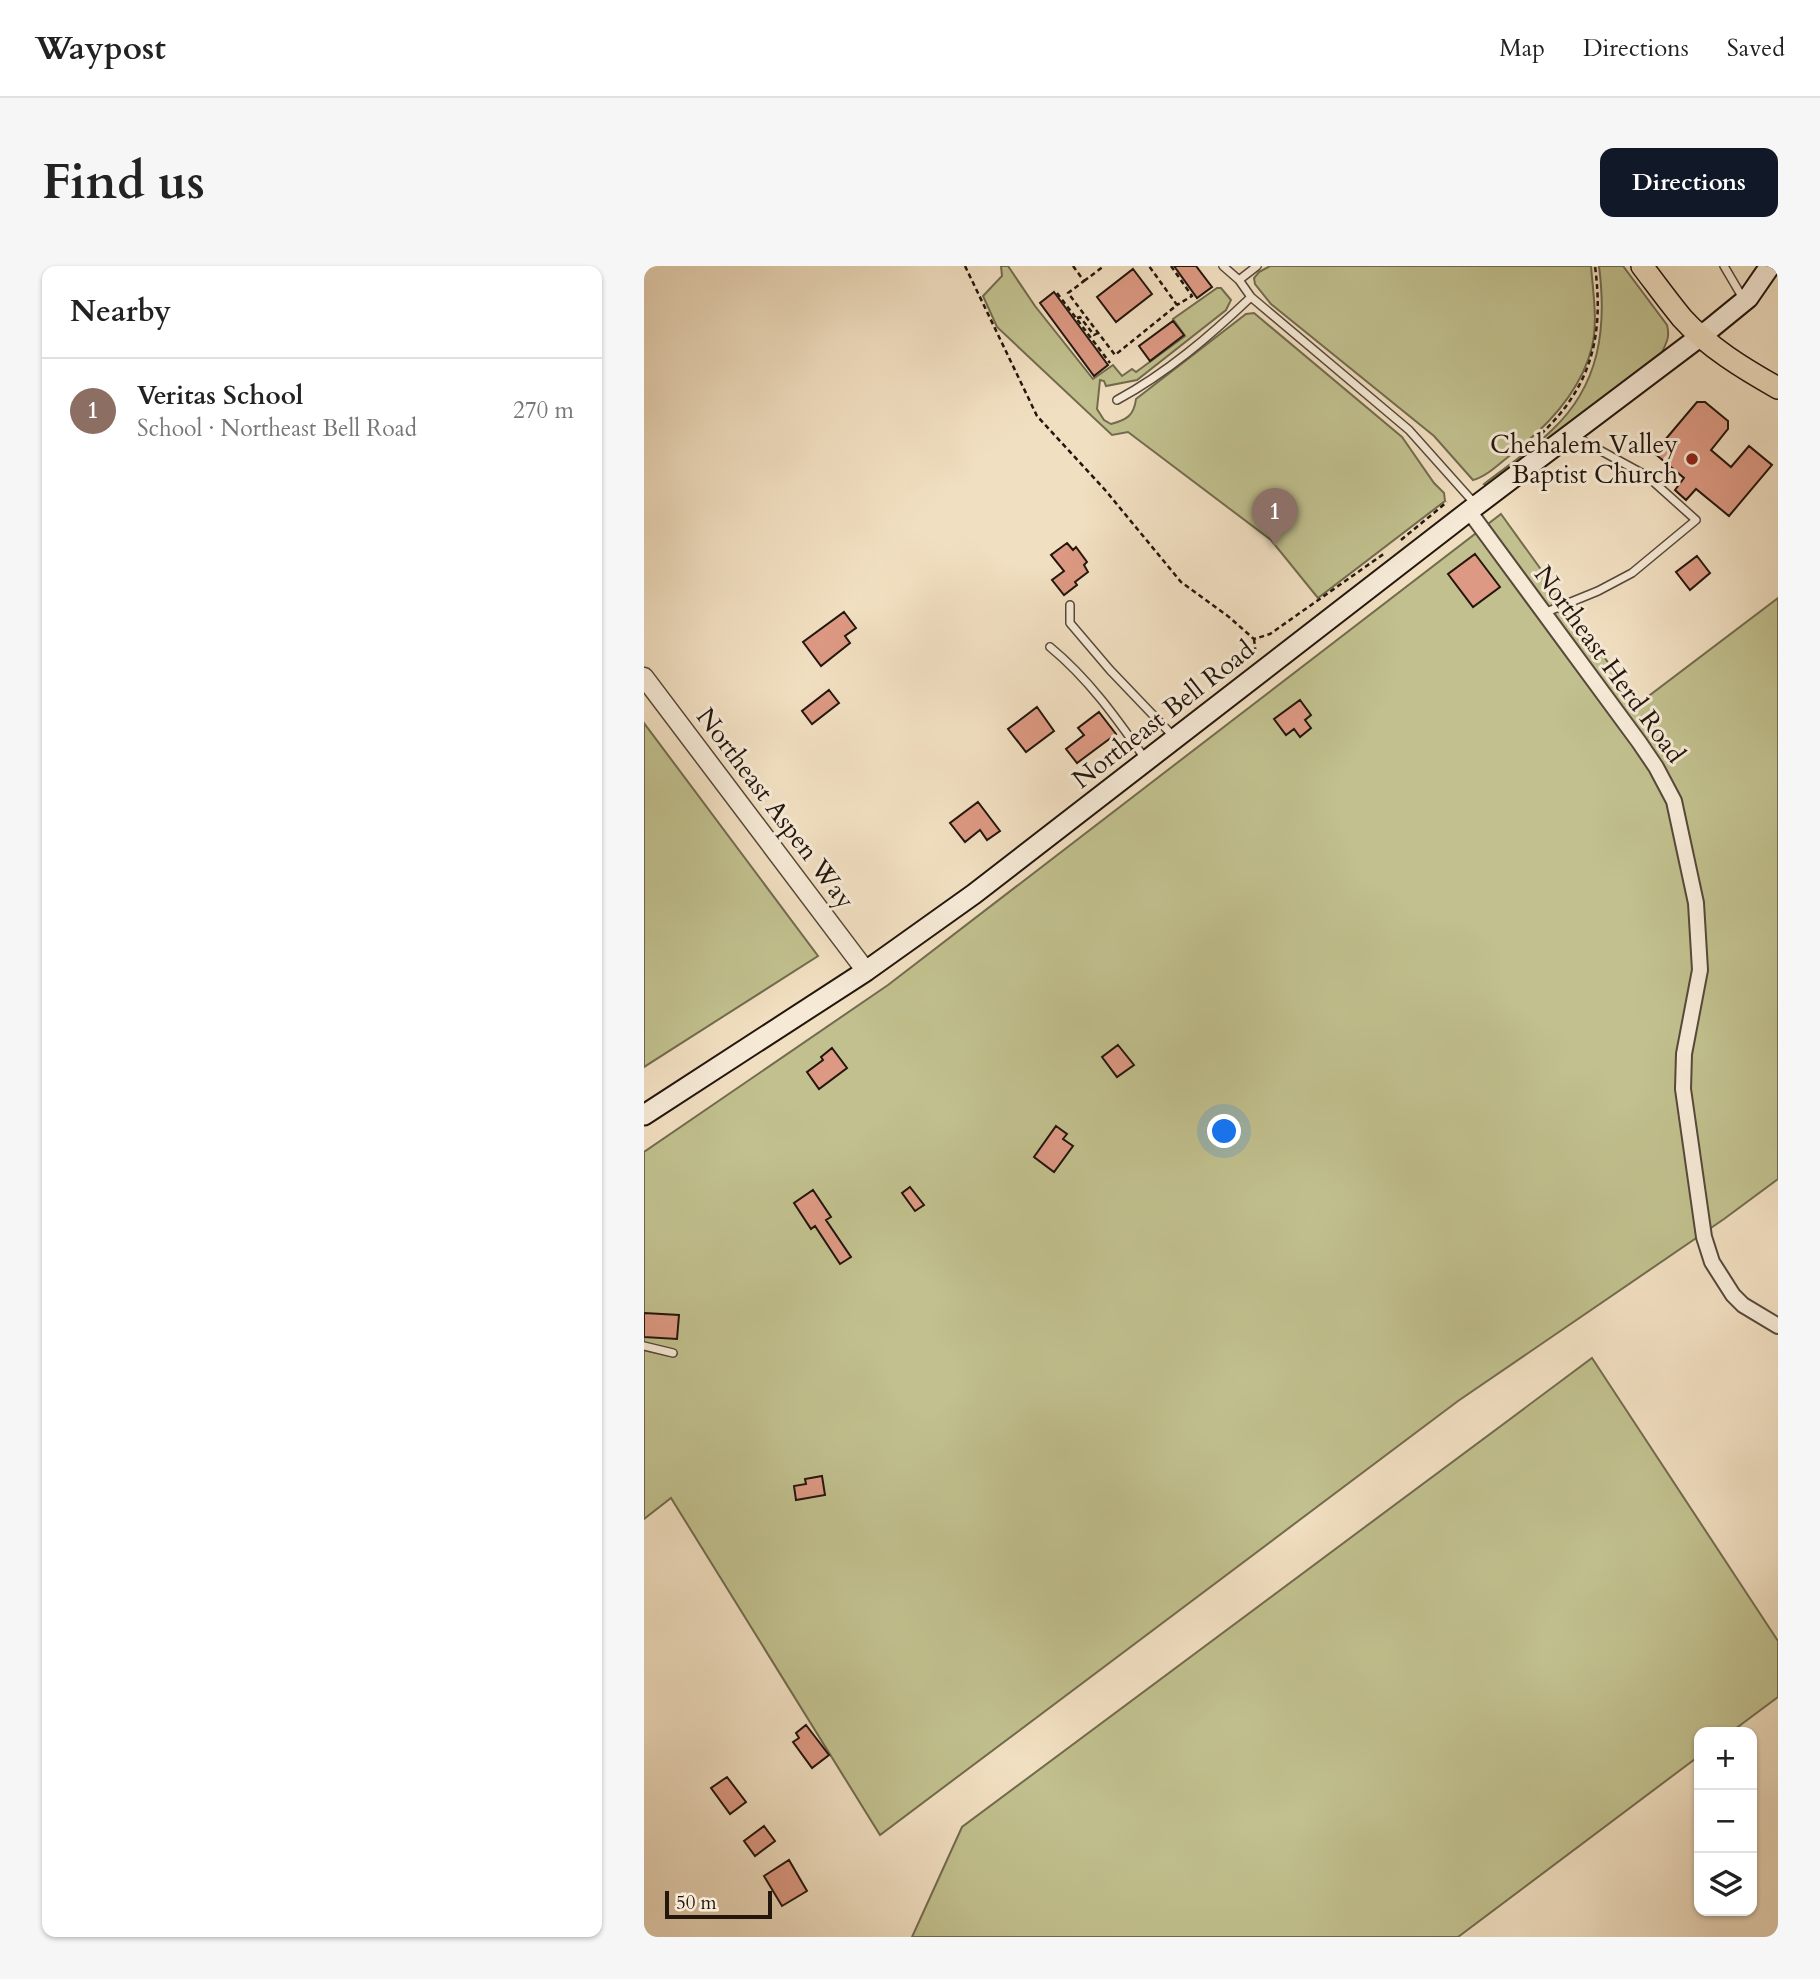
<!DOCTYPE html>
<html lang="en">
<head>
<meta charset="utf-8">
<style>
  body { margin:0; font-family:Cardo,serif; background:#f6f6f6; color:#222 }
  .controls { position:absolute; right:21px; bottom:21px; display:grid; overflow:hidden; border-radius:14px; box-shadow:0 2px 5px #0004 }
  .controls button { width:63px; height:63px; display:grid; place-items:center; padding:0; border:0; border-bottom:2px solid #e0e0e0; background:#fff; color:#222; font:35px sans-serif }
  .scale { position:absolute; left:21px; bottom:18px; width:107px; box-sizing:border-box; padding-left:7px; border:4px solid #23160d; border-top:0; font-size:19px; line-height:24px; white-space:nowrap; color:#23160d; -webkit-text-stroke:5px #f6ead7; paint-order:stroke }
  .you { position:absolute; left:581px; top:866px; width:24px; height:24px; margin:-18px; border:5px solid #fff; border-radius:50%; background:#1a73e8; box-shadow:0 0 0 10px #1a73e833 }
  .badge { display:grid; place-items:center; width:46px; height:46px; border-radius:50%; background:#111827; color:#fff; font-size:23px; font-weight:700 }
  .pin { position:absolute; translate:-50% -58px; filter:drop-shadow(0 2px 4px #0008) }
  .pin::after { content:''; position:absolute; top:37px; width:24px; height:21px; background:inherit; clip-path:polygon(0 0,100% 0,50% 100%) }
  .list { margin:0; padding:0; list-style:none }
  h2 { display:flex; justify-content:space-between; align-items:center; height:91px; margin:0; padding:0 28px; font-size:30px }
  h2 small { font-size:23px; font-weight:400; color:#767676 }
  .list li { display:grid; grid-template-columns:46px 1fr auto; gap:21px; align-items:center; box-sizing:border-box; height:105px; padding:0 28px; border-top:2px solid #e0e0e0 }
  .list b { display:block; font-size:26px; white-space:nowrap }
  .list p { margin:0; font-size:23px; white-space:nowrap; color:#767676 }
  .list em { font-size:23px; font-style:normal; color:#767676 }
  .icon { flex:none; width:38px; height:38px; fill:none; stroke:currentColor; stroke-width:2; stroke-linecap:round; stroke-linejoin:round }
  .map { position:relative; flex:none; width:1134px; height:1671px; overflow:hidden; border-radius:14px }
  header { display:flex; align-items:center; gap:42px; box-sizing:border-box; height:98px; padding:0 35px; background:#fff; border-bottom:2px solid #e0e0e0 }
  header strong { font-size:33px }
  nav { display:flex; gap:38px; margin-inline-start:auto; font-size:24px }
  .intro { display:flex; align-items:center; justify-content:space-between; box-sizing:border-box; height:168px; padding:0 42px }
  h1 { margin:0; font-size:49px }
  .button { padding:18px 32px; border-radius:14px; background:#111827; color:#fff; font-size:24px; font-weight:700 }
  main { display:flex; gap:42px; padding:0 42px }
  aside { flex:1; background:#fff; border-radius:14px; box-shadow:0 2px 5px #0004 }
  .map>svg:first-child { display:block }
</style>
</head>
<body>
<header>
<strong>Waypost</strong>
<nav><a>Map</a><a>Directions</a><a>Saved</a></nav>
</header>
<div class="intro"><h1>Find us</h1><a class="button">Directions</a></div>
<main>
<aside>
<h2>Nearby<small></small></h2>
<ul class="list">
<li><span class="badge" style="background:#8d6e63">1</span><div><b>Veritas School</b><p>School · Northeast Bell Road</p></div><em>270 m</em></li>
</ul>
</aside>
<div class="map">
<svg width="1134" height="1671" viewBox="0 0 1134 1671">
  <rect width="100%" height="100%" fill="#f1dfc1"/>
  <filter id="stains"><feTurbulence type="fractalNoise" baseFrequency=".00286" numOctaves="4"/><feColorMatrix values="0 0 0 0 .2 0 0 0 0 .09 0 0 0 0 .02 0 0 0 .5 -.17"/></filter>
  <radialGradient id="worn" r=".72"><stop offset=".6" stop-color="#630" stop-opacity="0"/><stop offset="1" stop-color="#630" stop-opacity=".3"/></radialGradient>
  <!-- green -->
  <path fill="#c1c08e" stroke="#726b4e" stroke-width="2" d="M357 0H364L391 40 449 113 469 99 478 110 488 103 492 106 541 70 529 53 573 22H577L587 34 582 44 493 114 462 120 460 115 456 114 453 143 460 154 467 158C482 154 490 150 492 133L602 48 610 47 758 171 790 217 800 227 801 235 674 332 627 274 484 166 468 169 353 61 339 30 358 10Z
    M626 0H947C949 26 954 55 948 81 937 125 904 160 869 187 857 196 844 210 829 214L790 170 627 38 611 18 610 12 615 6Z
    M955 0H979L1023 59C1026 70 1023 76 1018 86L849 217 842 219 840 218C863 200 888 184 908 164 956 119 963 62 955 0Z
    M857 248 994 438 1134 332V913L1080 953 814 1135 236 1569 27 1232 0 1253V886L244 719Z
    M0 457 174 690 0 801Z
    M948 1092 1134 1375V1431L1087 1466H1055V1490L814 1671H268L318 1561Z"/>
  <!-- building -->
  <path fill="#dd9983" stroke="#23160d" stroke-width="2" d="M530 0H552L568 21 553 32Z
    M489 3 508 28 472 56 453 31Z
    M410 26 464 99 450 110 396 37Z
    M529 55 540 69 506 95 495 80Z
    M1053 136H1061L1084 155V163L1067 184 1087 201 1105 180 1128 199 1085 250 1052 223 1042 234 1031 224 1040 212 1010 187Z
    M423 277 429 284 432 281 443 296 440 299 444 306 431 316 433 319 420 329 408 314 420 305 407 289Z
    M831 288 856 321 829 341 804 308Z
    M1053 290 1066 307 1046 324 1032 306Z
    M200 346 212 362 201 370 206 377 177 400 159 376Z
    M185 424 195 437 168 458 158 445Z
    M656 434 667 449 661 454 667 462 656 471 650 463 642 469 630 453Z
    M393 441 410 465 382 486 364 463Z
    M455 446 472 468 433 497 422 483 440 469 434 462Z
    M334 536 356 565 343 574 336 564 321 576 306 557Z
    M474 779 490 799 473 811 458 791Z
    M188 782 203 802 175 823 163 806 179 794 177 791Z
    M412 860 423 868 419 873 429 880 410 906 390 891Z
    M266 921 280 939 271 945 258 927Z
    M169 924 187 951 182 954 207 991 196 998 171 960 167 963 150 937Z
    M0 1047 35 1049 33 1073 0 1071Z
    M178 1210 181 1229 152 1234 150 1220 162 1218 161 1213Z
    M162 1459 185 1489 168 1502 149 1476 155 1472 152 1467Z
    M83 1511 102 1536 86 1548 67 1522Z
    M120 1560 131 1575 111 1590 100 1575Z
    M145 1594 163 1625 138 1640 120 1610Z"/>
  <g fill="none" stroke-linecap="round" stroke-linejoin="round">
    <defs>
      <path id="service" d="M579 0 595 14 607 31 765 164 832 239
        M1080 0 1100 34
        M595 14 613 0
        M473 134C523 107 566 70 607 31
        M426 339V357L466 404 531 472
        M900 347 954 325 988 307 1052 254 1003 210 930 170
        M406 381C445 413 473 453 502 494
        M0 1080 29 1087"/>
      <path id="minor" d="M825 245 995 476 1012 501 1030 535 1052 637 1056 704 1040 788 1039 823 1060 971 1068 996 1089 1029 1099 1039 1134 1060"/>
      <path id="tertiary" d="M0 411 222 705"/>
      <path id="secondary" d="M0 849 222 705 330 628 825 245 1066 63 1104 32 1126 0"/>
      <path id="primary" d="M998 0C1011 17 1024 35 1038 52 1064 81 1100 103 1134 122"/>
    </defs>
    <!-- service casing -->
    <use href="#service" stroke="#56483a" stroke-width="10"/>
    <!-- minor casing -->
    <use href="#minor" stroke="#56483a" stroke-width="18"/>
    <!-- tertiary casing -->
    <use href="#tertiary" stroke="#56483a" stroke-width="21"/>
    <!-- secondary casing -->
    <use href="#secondary" stroke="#23160d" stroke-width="23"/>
    <!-- primary casing -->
    <use href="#primary" stroke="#23160d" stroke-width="24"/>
    <!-- path -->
    <path stroke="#23160d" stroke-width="2.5" stroke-dasharray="5 3.5" stroke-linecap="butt" d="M321 0 393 150 462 225 537 316 585 351 610 373 626 368 741 287
      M429 0 440 15 424 27 471 89 533 39 505 0
      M527 0 548 30 533 39
      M440 15 460 0
      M413 27 466 97
      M433 52 436 51 450 69 454 67
      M897 168C948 120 960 69 951 0
      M757 274 803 236
      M610 373 612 390"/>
    <!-- service -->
    <use href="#service" stroke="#f6ead7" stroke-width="7"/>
    <!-- minor -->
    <use href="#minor" stroke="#f6ead7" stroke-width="14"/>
    <!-- tertiary -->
    <use href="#tertiary" stroke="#f6ead7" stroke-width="18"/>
    <!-- secondary -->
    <use href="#secondary" stroke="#f6ead7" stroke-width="19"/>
    <!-- primary -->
    <use href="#primary" stroke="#f1dfc1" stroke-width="21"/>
  </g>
  <!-- markers -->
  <circle fill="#8f2418" stroke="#f6ead7" stroke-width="2.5" cx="1048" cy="193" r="7"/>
  <g text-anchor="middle" stroke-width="6" stroke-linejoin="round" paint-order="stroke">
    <!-- poi labels -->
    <g font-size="26" fill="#23160d" stroke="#f6ead7" text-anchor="end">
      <text x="1034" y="187">Chehalem Valley<tspan x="1034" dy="30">Baptist Church</tspan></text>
    </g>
    <!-- street labels -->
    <g font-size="26" fill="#23160d" stroke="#f6ead7">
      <text transform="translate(966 398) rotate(54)" y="9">Northeast Herd Road</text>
      <text transform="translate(519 448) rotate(-38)" y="9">Northeast Bell Road</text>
      <text transform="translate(132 542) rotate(53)" y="9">Northeast Aspen Way</text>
    </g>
  </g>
  <rect width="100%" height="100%" filter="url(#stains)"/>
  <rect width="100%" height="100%" fill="url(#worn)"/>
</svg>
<div class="controls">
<button>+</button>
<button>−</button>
<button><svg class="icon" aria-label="layers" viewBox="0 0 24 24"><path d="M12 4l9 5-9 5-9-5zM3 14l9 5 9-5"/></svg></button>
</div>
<div class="scale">50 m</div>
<div class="you"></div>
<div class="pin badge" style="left:631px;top:280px;background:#8d6e63">1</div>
</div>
</main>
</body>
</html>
